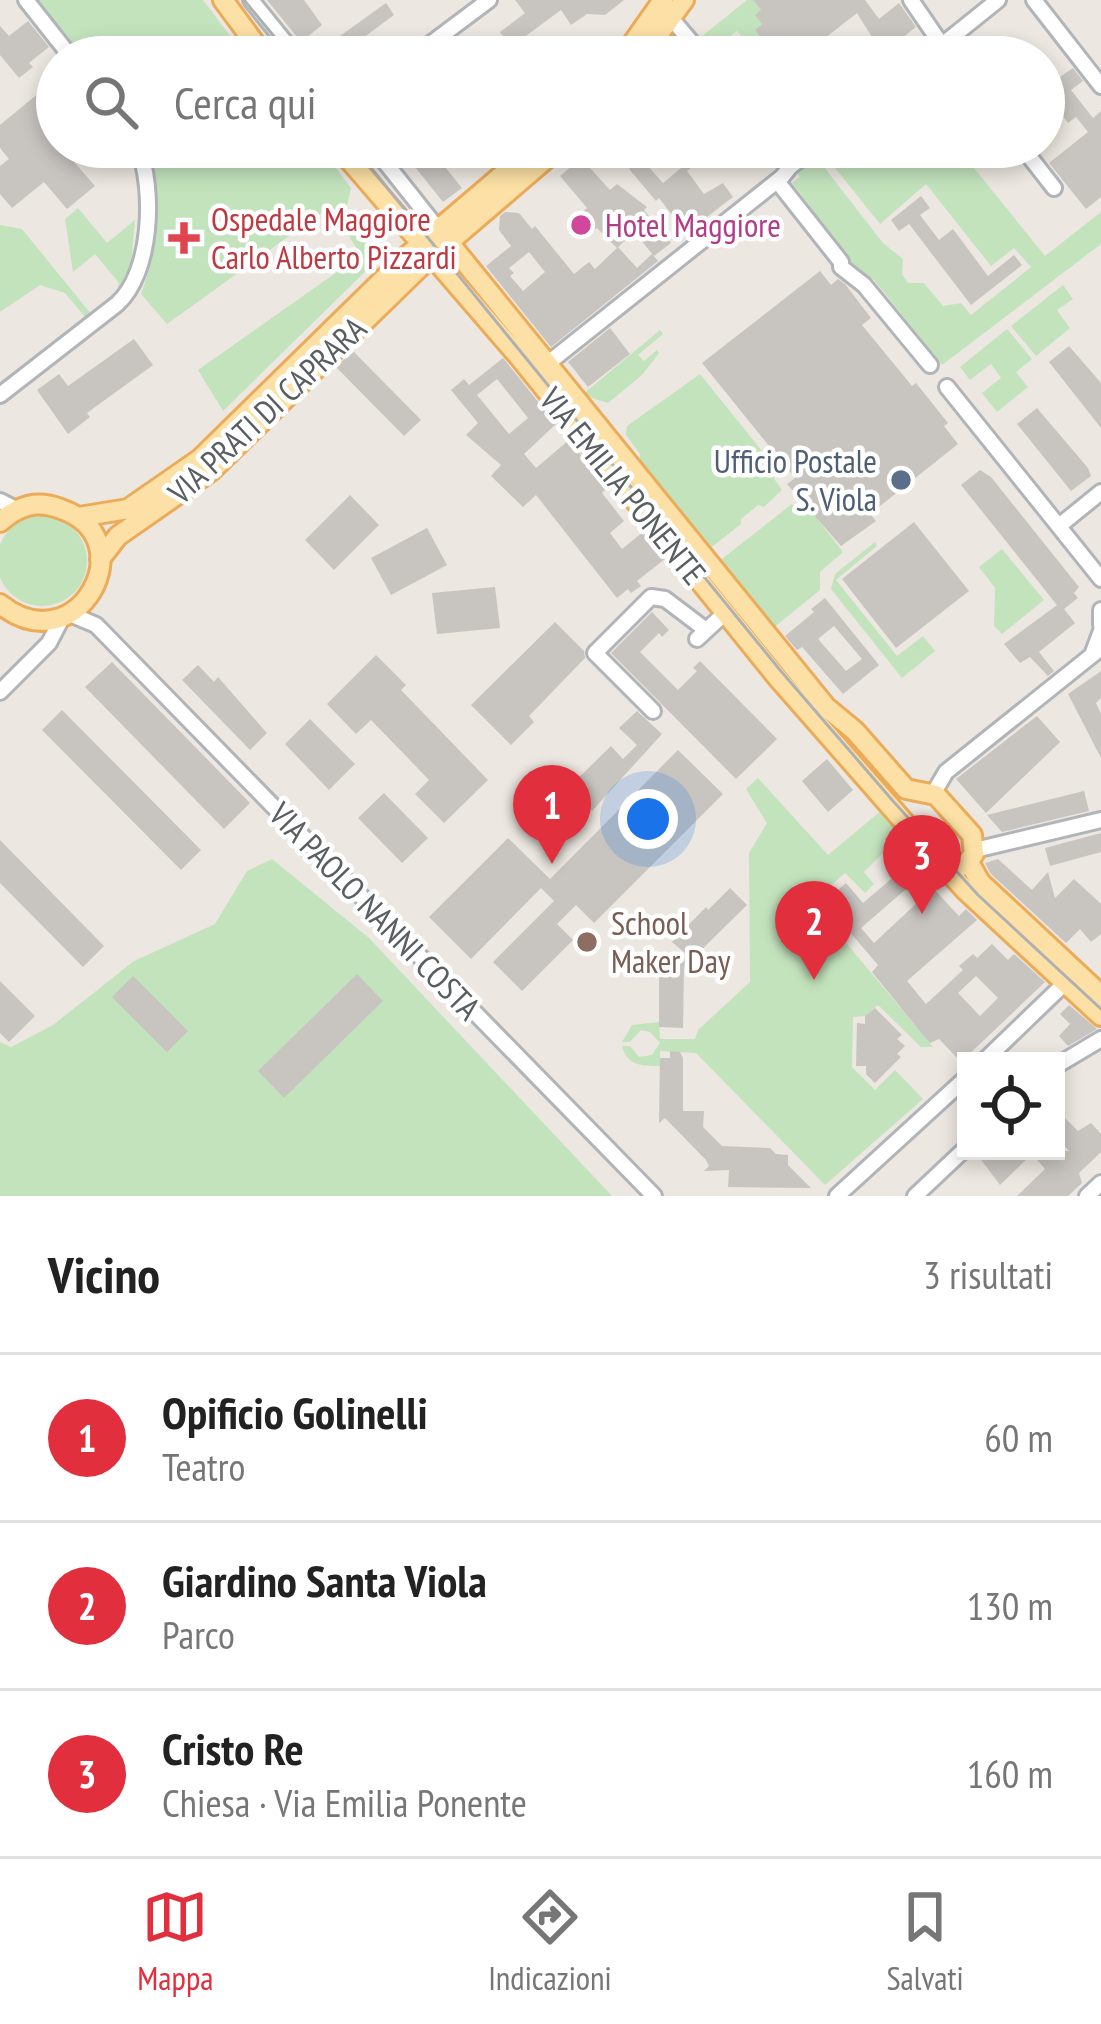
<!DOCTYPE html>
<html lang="it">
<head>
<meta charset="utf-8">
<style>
  body { margin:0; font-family:"PT Sans Narrow",sans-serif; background:#f2f2f2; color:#222 }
  .controls { position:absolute; right:36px; bottom:36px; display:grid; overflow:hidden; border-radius:0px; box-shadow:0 6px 18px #0003 }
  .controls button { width:108px; height:108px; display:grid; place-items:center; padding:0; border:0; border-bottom:3px solid #e0e0e0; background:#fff; color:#222; font:60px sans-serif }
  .you { position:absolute; left:648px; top:819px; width:42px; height:42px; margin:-30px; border:9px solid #fff; border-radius:50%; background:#1a73e8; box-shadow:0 0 0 18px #1a73e833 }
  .badge { display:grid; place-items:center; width:78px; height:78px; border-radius:50%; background:#e22f3e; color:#fff; font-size:39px; font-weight:700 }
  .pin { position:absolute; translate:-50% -99px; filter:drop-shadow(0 3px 6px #0008) }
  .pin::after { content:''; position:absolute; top:63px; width:42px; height:36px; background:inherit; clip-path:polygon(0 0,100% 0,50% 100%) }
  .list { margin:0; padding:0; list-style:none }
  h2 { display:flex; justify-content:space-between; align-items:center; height:156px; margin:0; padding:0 48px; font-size:51px }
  h2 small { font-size:39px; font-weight:400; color:#767676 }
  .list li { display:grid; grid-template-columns:78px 1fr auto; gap:36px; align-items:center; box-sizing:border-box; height:168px; padding:0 48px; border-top:3px solid #e0e0e0 }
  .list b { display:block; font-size:45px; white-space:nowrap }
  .list p { margin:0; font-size:39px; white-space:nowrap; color:#767676 }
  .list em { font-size:39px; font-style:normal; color:#767676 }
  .icon { flex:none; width:66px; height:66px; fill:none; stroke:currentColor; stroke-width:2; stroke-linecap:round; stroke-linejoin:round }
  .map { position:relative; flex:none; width:1101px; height:1196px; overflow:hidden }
  .search { position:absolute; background:#fff; box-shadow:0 6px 18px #0003; left:36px; right:36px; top:36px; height:132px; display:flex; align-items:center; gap:30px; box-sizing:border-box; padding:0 42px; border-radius:66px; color:#767676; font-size:45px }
  .sheet { height:660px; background:#fff }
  nav { display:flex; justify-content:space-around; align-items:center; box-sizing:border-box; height:168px; border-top:3px solid #e0e0e0; background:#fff; font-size:33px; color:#767676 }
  nav a { display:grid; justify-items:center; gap:6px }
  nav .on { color:#e22f3e }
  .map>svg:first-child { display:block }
</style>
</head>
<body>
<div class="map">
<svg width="1101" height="1196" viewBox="0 0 1101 1196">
  <rect width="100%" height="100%" fill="#ece7e0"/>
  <!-- green -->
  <path fill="#c3e3bd" d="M35 0H203L246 57H80Z
    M747 0H753L761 10 762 24 755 30 773 53 768 57H747L753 51 737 31 716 47 720 57H717L701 37Z
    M149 147H320L351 188 346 210 337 219 328 208 167 324 141 294C155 260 162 182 149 147Z
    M831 147H957L1045 256 1101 212V244L942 365 874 280 846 260 806 210 810 206 792 183 800 177 797 173 817 158 883 243 903 259 902 274 908 283H924L943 306 961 303 971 315 1031 267 1014 248 991 266 926 184 880 224 823 153Z
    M78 208 107 243 135 220 131 265 116 294 119 283 95 254 73 272 65 219Z
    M353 219 381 256 223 411 198 370 361 255 343 227Z
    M0 225 22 229 91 314 86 318 65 293 40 285 0 312Z
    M1063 285 1073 299 1057 310 1070 328 1036 356 1011 326Z
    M1007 329 1032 359 1016 372 1028 387 997 412 982 393 1001 378 991 364 970 380 960 367Z
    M660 330 663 334 638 355 644 361 657 350 659 353 642 375 608 403 582 395Z
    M700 374 779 472 773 477 782 490 764 507 758 505 741 519V524L708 550 639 465 640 454 626 435 627 426Z
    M792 504 801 512 808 507 843 552 820 572V590L772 629 718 562Z
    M-3 561a45 45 0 1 1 90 0a45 45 0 1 1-90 0Z
    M875 542 877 546 836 580 897 656 923 636 935 651 902 678 831 589 835 574Z
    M1002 549 1044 600 1002 634 994 626 995 588 979 567Z
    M758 778 828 855 882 810 899 830 884 841 889 847 864 872 874 884 865 893 845 873 812 902 933 1047H921L878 1005 865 1016 853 1017 852 1067 875 1090 895 1070 923 1099 825 1185 696 1053 660 1051V1066C642 1066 627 1066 622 1046H630L639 1057 652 1055 660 1043 650 1032 641 1030 630 1042H622L632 1025 659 1022 660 1039H695L698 1030 750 982 749 853 767 823 746 789Z
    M272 859 369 938 612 1196H0V1042L11 1047 53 1025 134 961 215 924 247 871Z"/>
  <!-- building -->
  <path fill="#c8c4c0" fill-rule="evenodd" d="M267 0H304L322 25 301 42Z
    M515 0H624L605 15 587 14 571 25 561 10 511 47 500 32 525 13Z
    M753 0H865L879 19 899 3 916 27 897 42 904 51 897 57H871L880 50 857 13 825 38 840 57H788L771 36 764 42 755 30 762 24 755 15 761 10Z
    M386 3 394 15 355 44 364 57H334L326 46Z
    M28 21 49 47 29 63 33 67 19 78 0 55V26L9 36Z
    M1044 57 1060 77 1073 68 1083 81 1071 90 1093 118 1101 111V197L1086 209 1049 163 1088 132 1076 117 1068 123 1048 97 1044 101Z
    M57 78V128L50 133 57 147H61L95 186 67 209 44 182 12 208 0 194V166L9 159 0 148V125Z
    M399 147H429L462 188 443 202Z
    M657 147 663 154 648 166 663 183 681 168 673 157 686 147H718L687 171 704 194 723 183 733 197 686 233 659 198 656 201 629 169Z
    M581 158 610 190 617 184 647 207 644 210 671 243 654 256 634 232 617 248 597 228 583 239 570 222 587 208 560 176Z
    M921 196 930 208 920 215 939 240 953 229 988 276 1014 255 1022 265 971 305 909 224 899 231 891 220Z
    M505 212 519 213 532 229 535 226 574 274 589 262 595 269 618 247 637 268 652 254 658 261 551 347 486 266 511 246 499 230 500 216ZM529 252 545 272 523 291 510 276 514 273 509 268Z
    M820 271 831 285 838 279 845 284 871 318 862 325 912 386 916 383 948 423 944 426 958 444 870 514 876 521 841 546 787 484 795 478 702 363Z
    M610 328 630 354 588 387 568 362Z
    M134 339 153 365 87 413 90 417 68 434 37 390 59 374 68 386Z
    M1069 346 1101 383V428L1049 362Z
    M353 351 421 420 404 436 336 367Z
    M503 358 556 424 524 454 536 468 569 440 607 488 602 493 624 521 610 533 622 549 643 532 665 559 637 581 641 586 631 593 628 589 617 598 536 495 523 507 491 476 501 465 466 435 478 423 451 390 464 379 469 385ZM497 379 528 418 509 434 477 395Z
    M1037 408 1088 468 1091 476 1071 491 1017 424Z
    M980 470 991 477 1079 587 1074 593 1078 598 1064 609 1075 623 1039 652 1054 671 1048 676 1030 657 1020 663 1004 644 1057 605 961 485Z
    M350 495 379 525 334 570 305 540Z
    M914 522 969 591 896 648 842 579Z
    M427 528 447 565 391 595 371 558Z
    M495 587 500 628 437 634 432 593Z
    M825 598 879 665 843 694 802 647 797 650 785 636 814 612 811 609ZM834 626 862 659 846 671 818 639Z
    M652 612 669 630 662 637 659 633 640 652 678 690 697 671 693 668 700 661 777 739 736 779 611 653Z
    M555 622 584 651 585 658 529 716 534 722 511 745 471 705Z
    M376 655 406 685 401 690 488 780 444 823 415 794 429 780 406 756 371 720 356 734 327 704Z
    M112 662 250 803 224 829 85 687Z
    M198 665 214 682 218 677 267 733 250 750 182 680Z
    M1101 671V698L1096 703 1101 714V758L1068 694Z
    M62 710 201 850 181 870 42 730Z
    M637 711 662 734 592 811 568 788 611 746 623 759 637 745 619 728Z
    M1037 716 1060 742 986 813 956 779Z
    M310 719 355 764 329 790 285 744Z
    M678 750 723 794 594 923 576 905 557 924 573 940 522 991 493 962 554 901 541 888 471 959 429 917 508 838 550 879Z
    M827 759 853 790 828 812 802 781Z
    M1084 791 1089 811 1002 832 987 815Z
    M384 793 428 838 402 863 358 818Z
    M1101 833V852L1050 866 1045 848Z
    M0 840 104 946 83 967 0 883Z
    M917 857 928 870 861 928 874 943 933 888 959 916 966 909 977 920 907 981 926 1004 963 970 959 966 973 954 977 958 992 944 1008 960 1014 954 1045 982 961 1062 939 1039 930 1043 922 1034 872 972 878 965 824 902 846 883 863 903ZM976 976 998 998 980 1016 958 993Z
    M998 859 1032 890 1048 872 1055 898 1074 879 1101 904V934L1091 942 1080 929 1066 943 991 874 985 863Z
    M730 888 747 905 684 967 683 1028 659 1027V954H686L672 942 706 907 708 910Z
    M357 974 383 1001 284 1098 258 1071Z
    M133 976 188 1031 167 1052 112 997Z
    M0 981 35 1016 9 1042 0 1033Z
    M1069 1005 1097 1029 1068 1046 1059 1036 1070 1024 1060 1014Z
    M875 1008 902 1035 897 1039 905 1046 897 1054 901 1057 875 1083 866 1074V1066H856L857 1023 865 1024V1016Z
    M670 1051 680 1052 683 1058V1111H704L703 1127 722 1146 770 1148 776 1154 788 1155V1165L811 1188 728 1187 729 1170 704 1171 709 1166 706 1160 665 1118 659 1123 660 1058H670Z
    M1065 1118 1078 1131 1091 1123 1101 1134V1152L1079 1173 1082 1183 1068 1196H1017L1045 1169 1032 1154 1000 1185 976 1153 1069 1151 1056 1137V1127Z"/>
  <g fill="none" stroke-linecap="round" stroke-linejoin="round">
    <defs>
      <path id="minor" d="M26 0 71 57
        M251 0 297 57
        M911 0 950 57
        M1034 0 1101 86
        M671 18 704 57
        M413 57 489 0
        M927 57 998 0
        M373 147 438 229
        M1022 147 1054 188
        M790 167 815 147
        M777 181 841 262V267L864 285 930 365
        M547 364 782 177 790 167 775 147
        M947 387 1101 579
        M0 395 117 304C152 273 155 189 138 147
        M0 501 16 509
        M1059 526 1101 492
        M1101 610V625
        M70 614 96 625 654 1196
        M697 639 725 613
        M1092 655 1101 631
        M0 692 49 643 62 618
        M653 711 595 653 651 597 665 599 706 630
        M933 794 946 772 1101 648
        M975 850 1101 820
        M984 1061 1065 983
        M1056 1066 1101 1039
        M837 1196 966 1078
        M915 1196 966 1148
        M1087 1196 1101 1183"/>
      <path id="major" d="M223 0 265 57
        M623 57 663 0
        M642 57 684 0
        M338 147 520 358 777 677 911 830 966 891 1101 1016
        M438 229 826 707 855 731 906 789 936 795 972 835 974 854 965 865 956 868 940 862
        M79 517 128 509 200 459 407 256 535 147
        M0 522C19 505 37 500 61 509 147 539 77 666 0 604
        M100 559 118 536 211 471 419 268 560 147
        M969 862 980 882 1101 995"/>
    </defs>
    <!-- minor casing -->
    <use href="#minor" stroke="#b1b4b8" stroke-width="20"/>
    <!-- major casing -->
    <use href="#major" stroke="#ecab59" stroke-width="24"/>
    <!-- minor -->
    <use href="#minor" stroke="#fff" stroke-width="14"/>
    <!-- major -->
    <use href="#major" stroke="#fce0a5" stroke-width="18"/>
    <!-- tram -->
    <path stroke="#afb0b1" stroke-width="3" d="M244 0 291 57
      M354 147 780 670 893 801 978 895 1101 1009"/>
  </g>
  <!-- markers -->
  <circle fill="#d1479c" stroke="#fff" stroke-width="4.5" cx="581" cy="225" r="12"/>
  <path fill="#e0444e" stroke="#fff" stroke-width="4.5" d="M178 220h12v12h12v12h-12v12h-12v-12h-12v-12h12z"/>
  <circle fill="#5c6f8a" stroke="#fff" stroke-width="4.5" cx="901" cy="480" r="12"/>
  <circle fill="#8d6e63" stroke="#fff" stroke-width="4.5" cx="587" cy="942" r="12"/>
  <g text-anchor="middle" stroke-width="9" stroke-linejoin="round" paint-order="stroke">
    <!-- health labels -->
    <g font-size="33" fill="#be3a42" stroke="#fff" text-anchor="start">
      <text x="211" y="231">Ospedale Maggiore<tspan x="211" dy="38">Carlo Alberto Pizzardi</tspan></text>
    </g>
    <!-- hotel labels -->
    <g font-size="33" fill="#b23c85" stroke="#fff" text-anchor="start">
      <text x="605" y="237">Hotel Maggiore</text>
    </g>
    <!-- street labels -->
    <g font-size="33" fill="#595e61" stroke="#fff">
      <text transform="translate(267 410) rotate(-43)" y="12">VIA PRATI DI CAPRARA</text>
      <text transform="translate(623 486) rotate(51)" y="12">VIA EMILIA PONENTE</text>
      <text transform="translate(375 911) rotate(46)" y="12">VIA PAOLO NANNI COSTA</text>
    </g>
    <!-- service labels -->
    <g font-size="33" fill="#4e5e75" stroke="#fff" text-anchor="end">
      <text x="877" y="473">Ufficio Postale<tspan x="877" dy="38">S. Viola</tspan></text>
    </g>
    <!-- education labels -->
    <g font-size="33" fill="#785e54" stroke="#fff" text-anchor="start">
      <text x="611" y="935">School<tspan x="611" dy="38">Maker Day</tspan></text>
    </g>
  </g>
</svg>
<div class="controls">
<button><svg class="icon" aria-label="locate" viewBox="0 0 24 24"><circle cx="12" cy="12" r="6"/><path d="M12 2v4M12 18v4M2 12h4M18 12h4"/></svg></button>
</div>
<div class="you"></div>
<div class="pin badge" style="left:552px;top:864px">1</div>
<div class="pin badge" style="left:814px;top:980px">2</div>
<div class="pin badge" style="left:922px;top:914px">3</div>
<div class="search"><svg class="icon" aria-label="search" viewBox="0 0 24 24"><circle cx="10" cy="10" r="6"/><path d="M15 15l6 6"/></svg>Cerca qui</div>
</div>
<section class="sheet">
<h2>Vicino<small>3 risultati</small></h2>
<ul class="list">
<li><span class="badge">1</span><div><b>Opificio Golinelli</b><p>Teatro</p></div><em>60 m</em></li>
<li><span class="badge">2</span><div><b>Giardino Santa Viola</b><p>Parco</p></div><em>130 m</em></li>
<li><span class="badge">3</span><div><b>Cristo Re</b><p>Chiesa · Via Emilia Ponente</p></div><em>160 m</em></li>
</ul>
</section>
<nav>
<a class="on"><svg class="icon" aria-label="map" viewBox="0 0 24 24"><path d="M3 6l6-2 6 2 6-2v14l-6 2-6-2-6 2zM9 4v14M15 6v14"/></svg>Mappa</a>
<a><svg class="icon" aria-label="directions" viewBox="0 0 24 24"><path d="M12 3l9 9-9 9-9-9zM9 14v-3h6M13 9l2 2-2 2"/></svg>Indicazioni</a>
<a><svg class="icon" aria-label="saved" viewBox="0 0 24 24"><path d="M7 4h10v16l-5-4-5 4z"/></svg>Salvati</a>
</nav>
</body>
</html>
